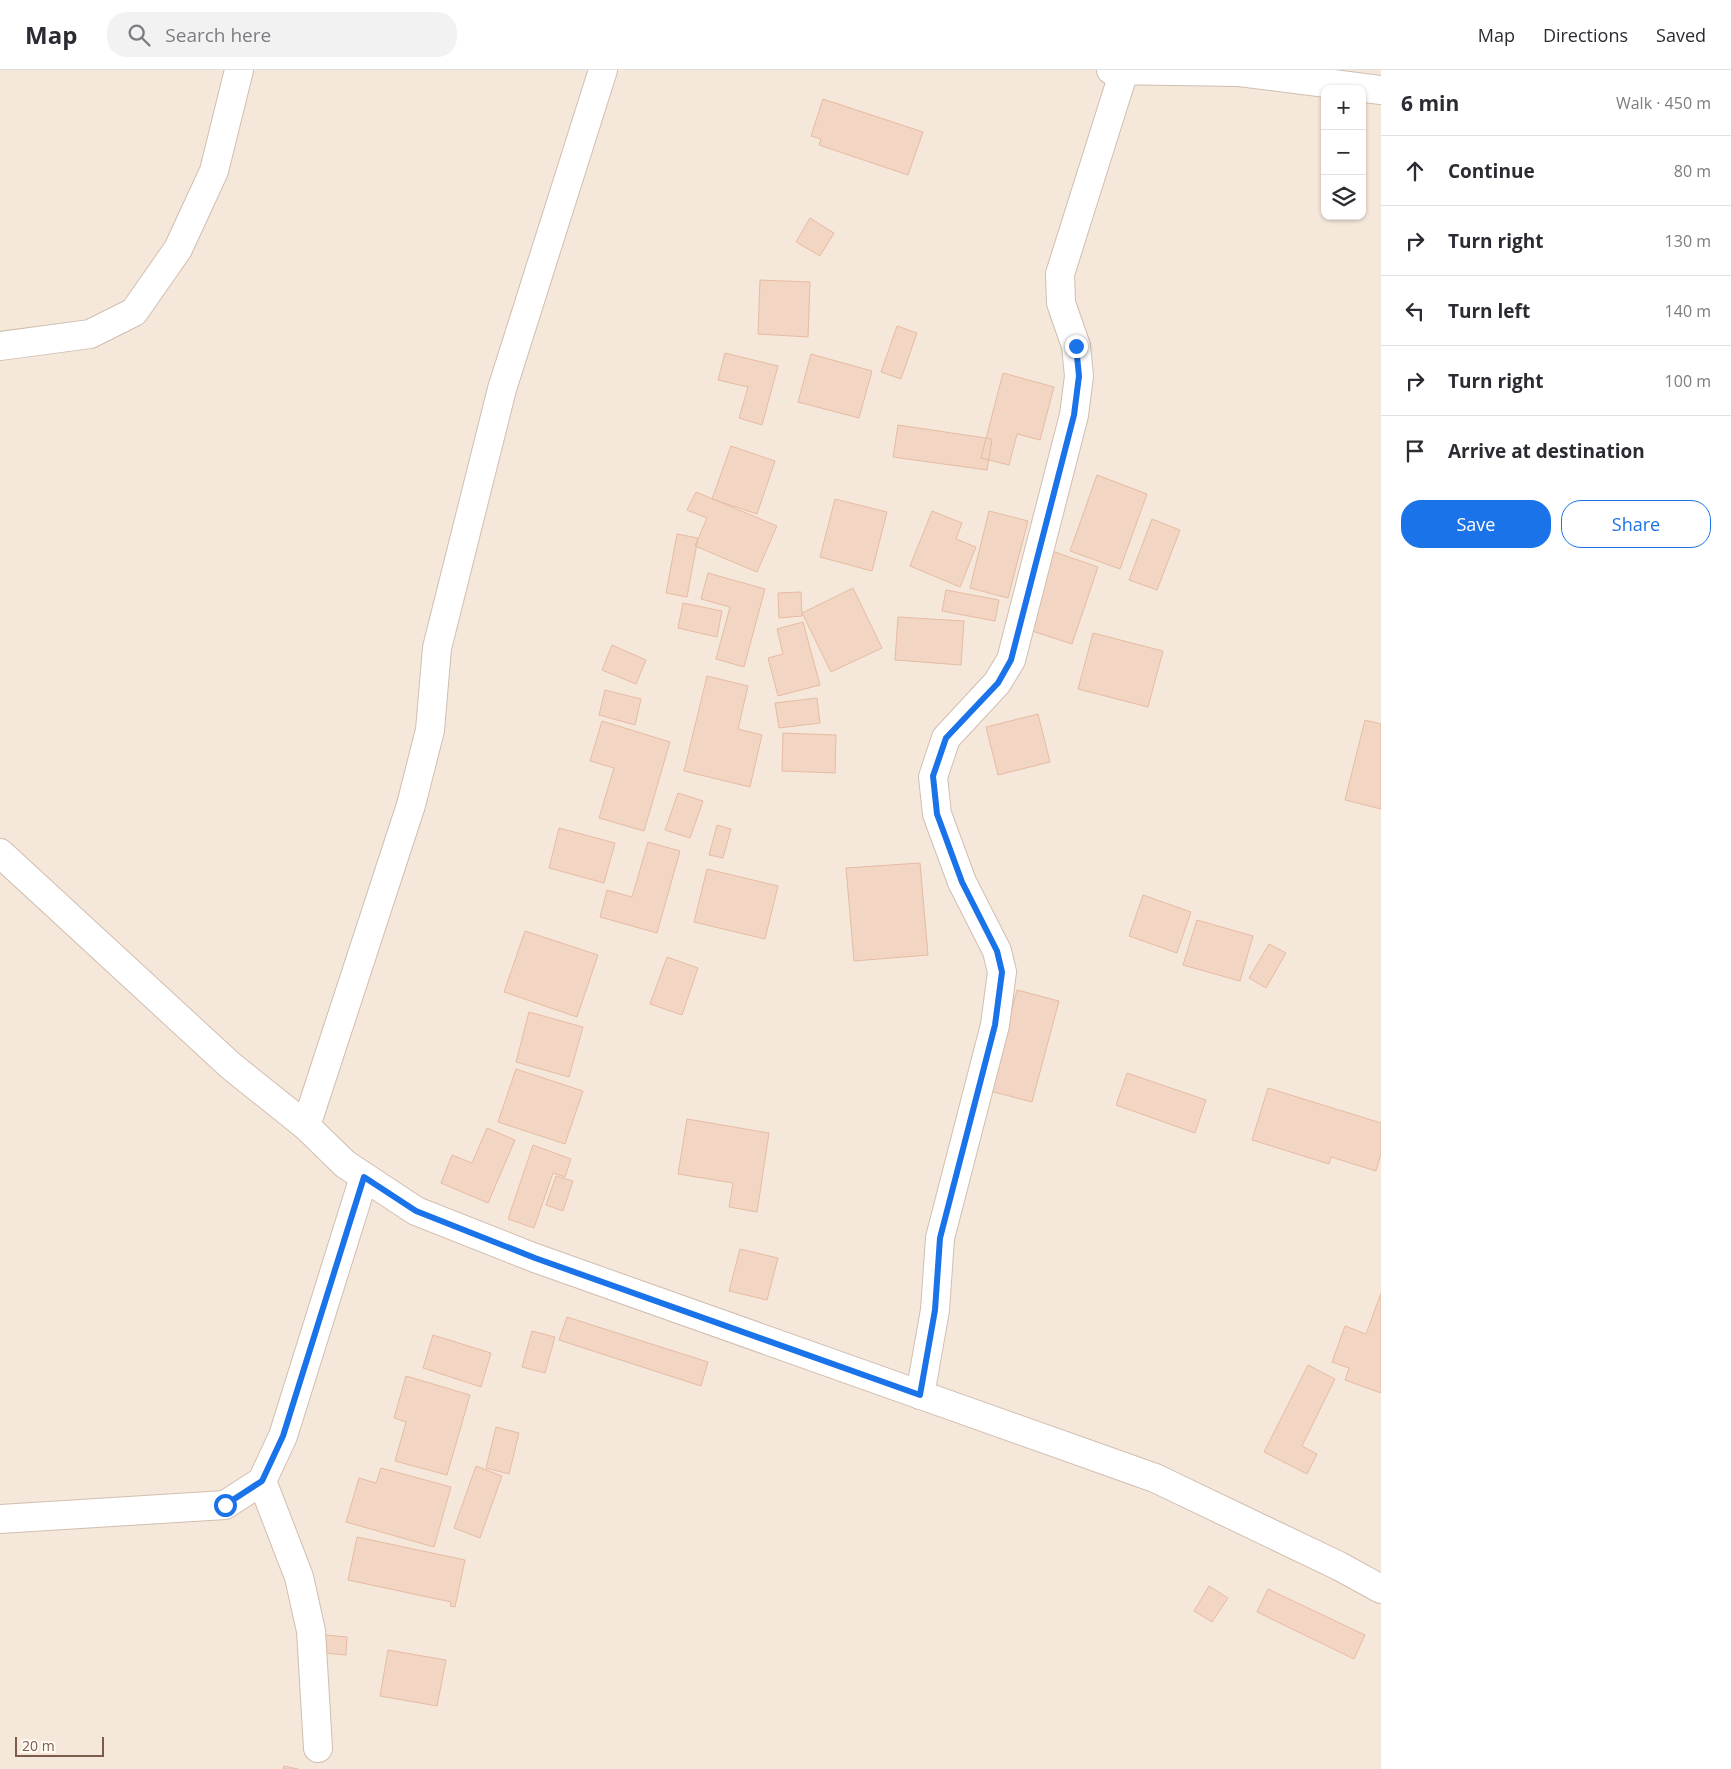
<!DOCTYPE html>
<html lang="en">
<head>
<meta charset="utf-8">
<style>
  body { margin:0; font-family:"Open Sans",sans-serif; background:#f2f2f3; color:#2b2b33 }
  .controls { position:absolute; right:15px; top:15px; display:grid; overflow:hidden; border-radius:10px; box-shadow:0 1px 4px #0004 }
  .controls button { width:45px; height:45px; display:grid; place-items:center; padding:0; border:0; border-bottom:1px solid #e1e1e2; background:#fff; color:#2b2b33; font:25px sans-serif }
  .scale { position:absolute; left:15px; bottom:12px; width:89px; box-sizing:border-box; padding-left:5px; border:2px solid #7a5c4d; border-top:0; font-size:14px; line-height:18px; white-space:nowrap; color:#7a5c4d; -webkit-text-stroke:4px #fffaf3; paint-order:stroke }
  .stop { position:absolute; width:15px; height:15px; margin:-11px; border:4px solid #1a73e8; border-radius:50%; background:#fff }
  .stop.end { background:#1a73e8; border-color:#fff; box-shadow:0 1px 5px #0008 }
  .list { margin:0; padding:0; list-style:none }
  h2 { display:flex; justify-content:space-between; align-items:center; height:65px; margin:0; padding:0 20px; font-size:21px }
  h2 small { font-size:16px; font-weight:400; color:#7c7c81 }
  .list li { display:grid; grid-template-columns:32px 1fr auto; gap:15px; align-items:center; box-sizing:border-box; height:70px; padding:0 20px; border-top:1px solid #e1e1e2 }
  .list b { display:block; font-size:19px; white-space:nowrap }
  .list em { font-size:16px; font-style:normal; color:#7c7c81 }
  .actions { display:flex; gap:10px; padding:15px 20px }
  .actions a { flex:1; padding:11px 0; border:1px solid #1a73e8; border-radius:20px; text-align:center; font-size:18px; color:#1a73e8 }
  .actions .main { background:#1a73e8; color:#fff }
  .icon { flex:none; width:28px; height:28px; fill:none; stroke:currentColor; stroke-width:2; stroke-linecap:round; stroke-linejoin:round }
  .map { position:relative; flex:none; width:1381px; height:1699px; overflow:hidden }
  header { display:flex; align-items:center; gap:30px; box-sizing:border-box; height:70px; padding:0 25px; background:#fff; border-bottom:1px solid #e1e1e2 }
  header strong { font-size:24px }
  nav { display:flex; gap:28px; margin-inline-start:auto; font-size:18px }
  .search { width:350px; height:45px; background:#f2f2f3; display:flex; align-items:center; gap:12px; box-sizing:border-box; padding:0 18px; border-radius:20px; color:#7c7c81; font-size:19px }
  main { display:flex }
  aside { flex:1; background:#fff }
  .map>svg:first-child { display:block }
</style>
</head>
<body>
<header>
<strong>Map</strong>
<div class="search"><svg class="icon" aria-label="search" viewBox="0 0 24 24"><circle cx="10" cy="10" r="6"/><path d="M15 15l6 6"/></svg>Search here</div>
<nav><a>Map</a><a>Directions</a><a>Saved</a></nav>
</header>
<main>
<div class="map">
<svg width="1381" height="1699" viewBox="0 0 1381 1699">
  <rect width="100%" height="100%" fill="#fdf6ec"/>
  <!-- residential -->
  <path fill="#f5e8da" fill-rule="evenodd" d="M0 0H1381V1699H0ZM1325 19H1362V146H1325Z"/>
  <!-- building -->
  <path fill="#f3d5c3" stroke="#e6bba3" d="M823 29 923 62 908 105 819 75 821 69 811 66Z
    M810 148 834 163 820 186 796 172Z
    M760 210 810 212 808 267 758 264Z
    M897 256 917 263 901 309 881 302Z
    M725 283 778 296 762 355 739 348 748 317 718 310Z
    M811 284 872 301 859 348 798 332Z
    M1003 303 1054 317 1040 370 1017 364 1009 395 981 388Z
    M898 355 992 369 987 400 893 387Z
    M731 376 775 391 757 444 712 429Z
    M1097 405 1147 424 1120 499 1070 481Z
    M696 422 777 456 757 502 695 476 707 448 687 440Z
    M835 429 887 442 872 501 820 487Z
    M932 441 962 453 956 469 976 477 960 517 910 496Z
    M989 441 1028 451 1008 528 970 518Z
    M1152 449 1180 460 1157 520 1129 510Z
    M677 464 698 468 687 527 666 523Z
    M1049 480 1098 497 1072 574 1023 558Z
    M708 503 765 519 744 597 716 589 730 537 701 529Z
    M853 518 882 578 831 602 802 543Z
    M946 520 999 530 995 551 942 541Z
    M801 522 802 546 779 548 778 523Z
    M683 533 722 541 717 567 678 558Z
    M898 547 964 551 961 595 895 590Z
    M803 552 820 615 778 626 768 588 783 584 777 559Z
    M1093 563 1163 581 1148 637 1078 619Z
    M612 575 646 590 636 614 602 600Z
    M707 606 748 616 738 659 762 665 750 717 684 701Z
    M605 620 641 629 635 655 599 645Z
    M817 628 820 653 779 658 775 633Z
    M1038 644 1050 692 998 705 986 657Z
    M1365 650 1381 654V739L1345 730Z
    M602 651 670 672 644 761 599 748 614 698 590 691Z
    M783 663 836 665 835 703 782 701Z
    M678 723 703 731 690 768 665 760Z
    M717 755 731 759 723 788 709 785Z
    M559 758 615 773 604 813 549 798Z
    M648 772 680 781 657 863 600 847 607 820 632 827Z
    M920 793 928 885 854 891 846 798Z
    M707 799 778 816 765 869 694 852Z
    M1143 825 1191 842 1177 883 1129 866Z
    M1197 850 1253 866 1240 911 1183 895Z
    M525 861 598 885 577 947 504 922Z
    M1269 874 1286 883 1266 918 1249 908Z
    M667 887 698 898 682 945 650 934Z
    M1017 920 1059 931 1032 1032 990 1021Z
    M529 942 583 957 569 1007 516 992Z
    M516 999 583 1021 565 1074 498 1052Z
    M1127 1003 1206 1030 1195 1063 1116 1035Z
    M1268 1018 1381 1053V1084L1376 1101 1331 1087 1329 1094 1252 1070Z
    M687 1049 769 1063 757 1142 729 1137 733 1113 678 1104Z
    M487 1058 515 1070 488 1133 441 1113 452 1085 472 1093Z
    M533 1075 571 1089 565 1107 553 1103 534 1158 508 1149Z
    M556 1106 573 1111 563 1141 546 1135Z
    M740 1179 778 1188 767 1230 729 1221Z
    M1381 1223V1323L1345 1310 1349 1298 1332 1292 1345 1256 1366 1264Z
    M567 1247 708 1292 701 1316 559 1270Z
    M532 1261 555 1267 545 1303 522 1297Z
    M433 1265 491 1283 481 1317 423 1298Z
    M1308 1295 1335 1309 1302 1376 1317 1384 1307 1404 1264 1382Z
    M406 1306 470 1325 447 1405 395 1391 406 1352 394 1348Z
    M496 1357 519 1363 509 1404 486 1398Z
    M476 1396 502 1406 480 1468 454 1458Z
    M381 1398 451 1417 434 1477 346 1452 359 1408 376 1413Z
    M357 1467 465 1490 455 1537 450 1536 451 1532 348 1510Z
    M1209 1516 1228 1528 1212 1552 1194 1541Z
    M1268 1519 1365 1565 1354 1589 1257 1542Z
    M315 1564 347 1567 346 1585 313 1582Z
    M388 1580 446 1590 437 1636 380 1626Z
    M284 1696 298 1699H283Z"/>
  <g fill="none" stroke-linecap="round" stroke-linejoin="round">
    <defs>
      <path id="minor" d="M1111 0 1239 2 1381 20
        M0 276 90 264 134 242 178 179 214 101 239 0
        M306 1056 411 735 430 660 437 578 502 319 603 0
        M920 1325 935 1240 940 1168 995 955 1002 902 997 881 962 812 937 744 933 707 946 668 997 613 1011 590 1074 345 1079 306 1076 276 1061 233 1060 204 1124 1
        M262 1411 299 1507 311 1561 318 1678
        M0 1449 225 1435 262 1411 283 1366 364 1107"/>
      <path id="tertiary" d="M0 783 231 996 306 1056 345 1094 416 1141 535 1188 1155 1408 1339 1496 1381 1519"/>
    </defs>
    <!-- minor casing -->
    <use href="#minor" stroke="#d1beb0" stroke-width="30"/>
    <!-- tertiary casing -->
    <use href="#tertiary" stroke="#d1beb0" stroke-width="30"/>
    <!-- minor -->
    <use href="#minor" stroke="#fff" stroke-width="28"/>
    <!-- tertiary -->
    <use href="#tertiary" stroke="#fff" stroke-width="28"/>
  </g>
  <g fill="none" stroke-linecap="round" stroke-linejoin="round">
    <!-- route -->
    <path stroke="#1a73e8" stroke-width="6" d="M225 1435 262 1411 283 1366 364 1107 416 1141 535 1188 920 1325 935 1240 940 1168 995 955 1002 902 997 881 962 812 937 744 933 706 946 668 998 613 1011 590 1074 345 1079 306 1076 276"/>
  </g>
</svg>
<div class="controls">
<button>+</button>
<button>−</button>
<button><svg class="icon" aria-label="layers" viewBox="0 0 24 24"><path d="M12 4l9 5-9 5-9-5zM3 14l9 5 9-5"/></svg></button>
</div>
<div class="scale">20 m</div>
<div class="stop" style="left:225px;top:1435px"></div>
<div class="stop end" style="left:1076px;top:276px"></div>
</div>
<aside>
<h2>6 min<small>Walk · 450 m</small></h2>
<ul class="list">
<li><svg class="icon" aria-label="ahead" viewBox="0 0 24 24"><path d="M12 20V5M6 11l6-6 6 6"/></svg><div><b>Continue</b></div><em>80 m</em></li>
<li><svg class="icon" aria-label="right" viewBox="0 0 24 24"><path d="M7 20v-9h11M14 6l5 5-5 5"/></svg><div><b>Turn right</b></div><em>130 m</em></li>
<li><svg class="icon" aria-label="left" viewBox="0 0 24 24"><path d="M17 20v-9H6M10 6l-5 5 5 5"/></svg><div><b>Turn left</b></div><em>140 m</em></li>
<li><svg class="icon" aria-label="right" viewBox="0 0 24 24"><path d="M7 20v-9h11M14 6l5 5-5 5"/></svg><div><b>Turn right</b></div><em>100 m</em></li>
<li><svg class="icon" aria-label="arrive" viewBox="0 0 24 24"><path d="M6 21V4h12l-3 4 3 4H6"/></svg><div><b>Arrive at destination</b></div></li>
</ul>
<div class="actions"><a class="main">Save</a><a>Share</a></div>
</aside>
</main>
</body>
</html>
